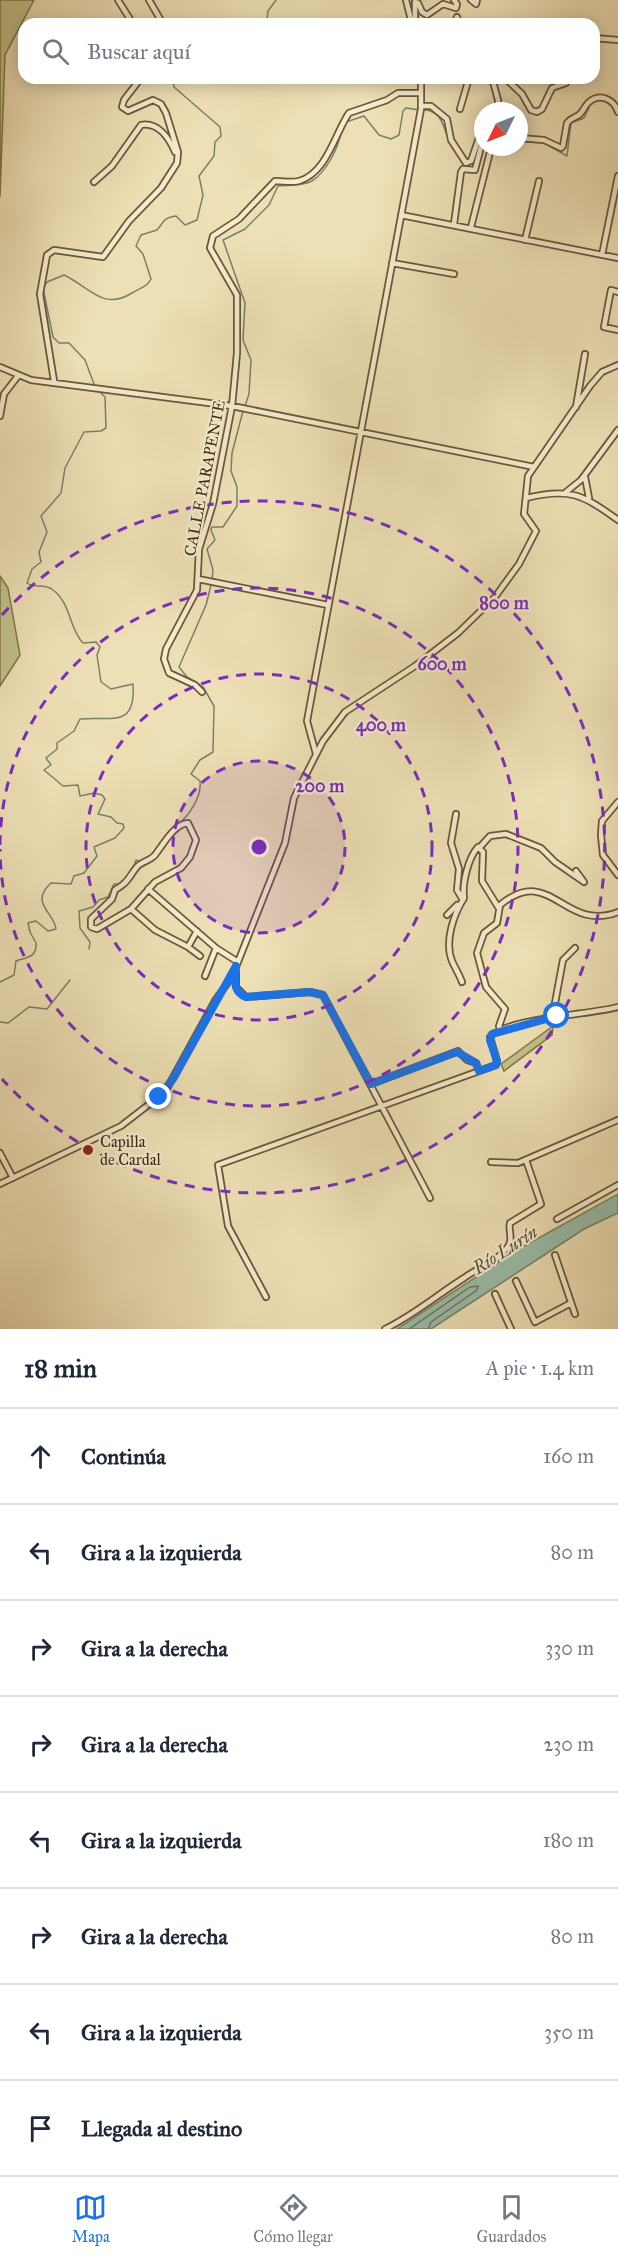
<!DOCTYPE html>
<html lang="es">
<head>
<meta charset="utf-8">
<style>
  body { margin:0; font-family:"IM FELL Great Primer",serif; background:#f2f2f3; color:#1f2937 }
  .compass { position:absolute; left:474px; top:102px; width:54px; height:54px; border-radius:50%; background:#fff; box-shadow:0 3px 15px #0003; rotate:227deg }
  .stop { position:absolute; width:18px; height:18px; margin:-14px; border:4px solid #1a73e8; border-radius:50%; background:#fff }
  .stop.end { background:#1a73e8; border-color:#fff; box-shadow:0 2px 6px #0008 }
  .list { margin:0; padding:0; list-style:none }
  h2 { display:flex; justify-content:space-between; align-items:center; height:78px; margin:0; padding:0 24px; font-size:26px }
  h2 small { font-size:20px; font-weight:400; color:#747a83 }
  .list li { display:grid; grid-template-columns:39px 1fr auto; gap:18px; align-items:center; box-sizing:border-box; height:96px; padding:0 24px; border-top:2px solid #e0e1e3 }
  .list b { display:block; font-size:22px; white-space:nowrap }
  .list em { font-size:20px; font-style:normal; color:#747a83 }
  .icon { flex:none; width:33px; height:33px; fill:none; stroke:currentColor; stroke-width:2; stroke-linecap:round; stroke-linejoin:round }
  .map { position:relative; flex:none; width:618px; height:1329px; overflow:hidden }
  .search { position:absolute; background:#fff; box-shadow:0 3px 15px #0003; left:18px; right:18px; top:18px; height:66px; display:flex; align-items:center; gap:15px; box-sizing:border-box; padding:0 21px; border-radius:18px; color:#747a83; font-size:22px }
  .sheet { height:846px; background:#fff }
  nav { display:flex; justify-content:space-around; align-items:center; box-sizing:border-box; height:84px; border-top:2px solid #e0e1e3; background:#fff; font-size:16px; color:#747a83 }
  nav a { display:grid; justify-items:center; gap:3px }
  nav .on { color:#1a73e8 }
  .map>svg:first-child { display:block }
</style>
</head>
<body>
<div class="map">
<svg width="618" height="1329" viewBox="0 0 618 1329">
  <rect width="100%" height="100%" fill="#eee0b6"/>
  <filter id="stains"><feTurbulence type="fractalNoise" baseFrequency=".00333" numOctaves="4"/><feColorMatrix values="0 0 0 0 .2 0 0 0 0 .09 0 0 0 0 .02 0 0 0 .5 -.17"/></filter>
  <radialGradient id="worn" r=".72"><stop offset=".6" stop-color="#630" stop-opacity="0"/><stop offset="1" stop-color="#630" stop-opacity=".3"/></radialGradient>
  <!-- green -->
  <path fill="#c1c088" stroke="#817548" stroke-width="1.5" d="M0 0H34L5 55 0 197Z
    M0 576 8 588 20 655 0 686Z
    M553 1026 552 1035 504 1071 501 1064Z"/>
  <!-- water -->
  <path fill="#9abda9" stroke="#768269" stroke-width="1.5" d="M618 1194V1213L584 1229 431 1329H397L517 1250Z"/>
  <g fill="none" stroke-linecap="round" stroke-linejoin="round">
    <!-- shore -->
    <path stroke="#6e7459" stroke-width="1.5" d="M409 1329 470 1287 478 1286 477 1290 431 1322 428 1329"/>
    <!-- stream -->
    <path stroke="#768269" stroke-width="1.5" d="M276 0 268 11 267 19 279 24
      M423 110C441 110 442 124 448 137
      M346 122 364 116 379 135 391 139 399 135 403 111 406 108 420 110
      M519 141 544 143 567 156 571 123 584 118 589 108
      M481 146 483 139
      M454 149 467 168
      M475 160 478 150
      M94 384 85 360 69 343H59L53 337 43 288 47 282 64 275C91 288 103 311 132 293 140 288 147 287 151 279L143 254 136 246 141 235 157 230C164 222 163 218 176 216L185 225 197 220 203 195 199 176 214 156 215 142 221 136 220 127 174 87 173 78
      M245 406 249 394 251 360 243 340 245 303 223 240 245 229 269 205 278 186C288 185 303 186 312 181 326 172 339 148 341 131
      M212 580 213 570 207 549 215 540 211 530 212 527H223L237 506V487L231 471 232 453 243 411
      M177 825C189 816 202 797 200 781L191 774 200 760 213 752 214 706 203 687 187 677 179 667 206 605 211 585
      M133 870 136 860 141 862
      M89 949 90 942 80 928 79 911 93 907 99 900 108 897 114 884H121
      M0 982 14 975 16 961C27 957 37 958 36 943L30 932 28 923 36 921 48 931 56 929C54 912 29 903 51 883L71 884 74 876 84 873 97 856 94 847 115 838 124 828 123 824 117 823 111 817 98 814 105 799 102 795 94 793 80 796 78 785 63 786 44 770 51 765 46 758 57 749V743L74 731 80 719C111 716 136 729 133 684L111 689 101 682 97 655 100 647 96 642 83 643C69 629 71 603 53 590 44 583 35 589 27 583L32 569 41 562 39 552 47 532 41 516 61 493 65 468 84 432 101 431 106 428 105 397 99 391
      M0 1022 8 1023 29 1007 47 1009 70 980"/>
    <defs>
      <path id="minor" d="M118 0 133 24
        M149 0 163 24
        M406 0 412 24
        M471 0 476 4 477 0
        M415 24V2L418 3 422 12 427 15 443 4 456 8 457 4 454 0
        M454 24 457 17 460 24
        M594 38 618 40
        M492 78 498 100V111
        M505 78 522 94 531 110 537 112 542 109 552 88 566 83 569 78
        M421 106H431L447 119 451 140 466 163 471 161 483 126
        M460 109 469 78
        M519 138 544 140 561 148 563 146 567 123C571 118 574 118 579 115 583 112 584 107 588 103 599 92 614 99 618 112
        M94 182 112 166 141 125C158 122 169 138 175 152
        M401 215 618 258
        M454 224 461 172 463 169 475 170 481 147
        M471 227 490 152
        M525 240 539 181
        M602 255 618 176
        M392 263 454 274
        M618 292 611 290 604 327 618 330
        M0 367 31 380 232 406 534 467
        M54 381 40 294 47 255 54 250 103 257 129 221 161 188 177 163 178 152 166 113 161 104 153 100 128 111 122 107 124 100 141 78
        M576 407 585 354
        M0 416 4 394 18 376
        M585 477 589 498
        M566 492 581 480 618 430
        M526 498C570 487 583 495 618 520
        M198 579 328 605
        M202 692 195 685 169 673 164 659 166 649 197 590 199 549 213 504 232 406 237 353V295L210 248 213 236 239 219 275 181C283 181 292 183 299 181 327 173 335 133 349 113L387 100 398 93H421
        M316 754 307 721 421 109V78
        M618 802 602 821 601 835 603 855 618 875
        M456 814 451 843 459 869 457 890 463 900
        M188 823 196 840 190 857 181 868 155 882 131 909 97 929 91 927V919L112 899 115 890C128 882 127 880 136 868 140 862 150 861 155 855 163 845 174 824 188 823Z
        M480 847 490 836 506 834 541 848 555 862 584 882 576 871
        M148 889 216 948 205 976
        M131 909 155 930 188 947 200 956
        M447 915 457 905
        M188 947 197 931
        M216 948 238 962
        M236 972V987L246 997 310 992 323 995 430 1198
        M462 982C459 974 455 968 452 961 444 941 454 914 464 898 462 884 468 858 478 847L483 852 482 881 498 907
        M557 1016 555 1003 563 960 575 948
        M500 1031 499 1026 505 1009 486 987 477 953 484 933 497 923 500 905C551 863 563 933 618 912
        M371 1084 458 1051 467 1060 476 1063 479 1071
        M0 1153 13 1178
        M491 1162 518 1163 618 1120
        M0 1184 121 1126 165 1092 216 999 232 977 285 843 294 798 323 741 345 712 415 666 458 633 495 597 519 564 536 531 524 514 528 476 590 386 602 372 618 365
        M557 1219 618 1185
        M555 1255 575 1314
        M516 1281 535 1322 571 1303
        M495 1294 511 1329
        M266 1297 228 1226 218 1165 496 1065 497 1061 490 1037C504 1019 593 1014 618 1007
        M385 1329C414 1315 437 1295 464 1278 479 1267 499 1261 509 1245 513 1237 508 1231 510 1223L541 1204 526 1160"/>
    </defs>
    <!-- minor casing -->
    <use href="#minor" stroke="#6c5834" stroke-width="8"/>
    <!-- minor -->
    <use href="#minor" stroke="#f4ebd0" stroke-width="4.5"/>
  </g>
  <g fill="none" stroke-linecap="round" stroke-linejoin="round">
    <!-- route -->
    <path stroke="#1a73e8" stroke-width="8" d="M159 1097 173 1079 236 966C235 978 232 992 246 997L310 992 323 995 371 1084 457 1052 476 1063 479 1071 496 1065 497 1061 490 1040 492 1034 557 1016"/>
  </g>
  <!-- distance rings -->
  <circle cx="259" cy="847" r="86" fill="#7b2cbf" fill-opacity=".12"/>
  <g fill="none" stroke="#7b2cbf" stroke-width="3" stroke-dasharray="10 8">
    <circle cx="259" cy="847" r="86"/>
    <circle cx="259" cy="847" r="173"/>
    <path d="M0 845A259 259 0 1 1 0 849"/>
    <path d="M2 615A346 346 0 1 1 2 1079"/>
  </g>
  <!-- markers -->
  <circle fill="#8f2418" stroke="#f4ebd0" stroke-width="2" cx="88" cy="1150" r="6"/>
  <g text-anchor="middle" stroke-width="4.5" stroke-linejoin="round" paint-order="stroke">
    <!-- street labels -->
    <g font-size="16" fill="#412a09" stroke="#f4ebd0">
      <text transform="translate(204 478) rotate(-79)" y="6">CALLE PARAPENTE</text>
    </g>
    <!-- poi labels -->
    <g font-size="16" fill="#412a09" stroke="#f4ebd0" text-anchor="start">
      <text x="100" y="1147">Capilla<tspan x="100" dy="18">de Cardal</tspan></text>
    </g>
    <!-- water labels -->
    <g font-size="18" font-style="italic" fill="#574f31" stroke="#f4ebd0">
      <text transform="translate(505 1250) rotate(-33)" y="6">Río Lurín</text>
    </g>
  </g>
  <circle cx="259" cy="847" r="9" fill="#7b2cbf" stroke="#f4ebd0" stroke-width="3"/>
  <g font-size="18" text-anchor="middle" font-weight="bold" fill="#7b2cbf" stroke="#f4ebd0" stroke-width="4.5" stroke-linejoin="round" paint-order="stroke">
    <text x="504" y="609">800 m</text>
    <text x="442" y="670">600 m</text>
    <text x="381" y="731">400 m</text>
    <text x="320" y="792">200 m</text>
  </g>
  <rect width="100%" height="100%" filter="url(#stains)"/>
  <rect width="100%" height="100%" fill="url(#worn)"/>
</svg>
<svg class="compass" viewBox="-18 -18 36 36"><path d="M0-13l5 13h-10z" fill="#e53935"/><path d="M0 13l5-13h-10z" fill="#747a83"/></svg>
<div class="stop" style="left:557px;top:1016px"></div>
<div class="stop end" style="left:159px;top:1097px"></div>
<div class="search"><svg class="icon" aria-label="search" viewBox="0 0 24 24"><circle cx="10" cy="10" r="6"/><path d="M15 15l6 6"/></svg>Buscar aquí</div>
</div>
<section class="sheet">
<h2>18 min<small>A pie · 1.4 km</small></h2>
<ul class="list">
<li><svg class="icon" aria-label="ahead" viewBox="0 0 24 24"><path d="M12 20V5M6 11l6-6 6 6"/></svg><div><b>Continúa</b></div><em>160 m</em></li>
<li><svg class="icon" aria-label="left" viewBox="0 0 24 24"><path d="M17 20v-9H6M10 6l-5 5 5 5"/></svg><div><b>Gira a la izquierda</b></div><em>80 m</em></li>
<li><svg class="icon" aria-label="right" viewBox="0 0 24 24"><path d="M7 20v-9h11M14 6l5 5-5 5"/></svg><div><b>Gira a la derecha</b></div><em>330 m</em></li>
<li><svg class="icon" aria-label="right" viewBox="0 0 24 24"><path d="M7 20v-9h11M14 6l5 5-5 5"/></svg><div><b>Gira a la derecha</b></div><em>230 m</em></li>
<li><svg class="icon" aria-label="left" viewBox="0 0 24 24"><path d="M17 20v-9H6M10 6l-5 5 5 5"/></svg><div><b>Gira a la izquierda</b></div><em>180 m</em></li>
<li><svg class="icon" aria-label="right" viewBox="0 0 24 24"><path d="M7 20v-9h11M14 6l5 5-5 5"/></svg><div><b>Gira a la derecha</b></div><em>80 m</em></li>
<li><svg class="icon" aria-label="left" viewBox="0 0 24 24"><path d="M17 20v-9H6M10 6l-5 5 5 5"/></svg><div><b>Gira a la izquierda</b></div><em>350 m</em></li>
<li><svg class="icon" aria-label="arrive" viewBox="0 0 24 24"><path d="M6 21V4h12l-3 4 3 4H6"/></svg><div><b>Llegada al destino</b></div></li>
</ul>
</section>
<nav>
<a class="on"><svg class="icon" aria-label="map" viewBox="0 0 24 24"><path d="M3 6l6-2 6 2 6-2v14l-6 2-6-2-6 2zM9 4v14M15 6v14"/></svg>Mapa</a>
<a><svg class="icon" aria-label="directions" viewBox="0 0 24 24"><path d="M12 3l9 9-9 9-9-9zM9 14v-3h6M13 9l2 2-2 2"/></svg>Cómo llegar</a>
<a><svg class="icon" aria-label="saved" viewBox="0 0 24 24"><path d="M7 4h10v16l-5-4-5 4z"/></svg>Guardados</a>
</nav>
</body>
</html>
